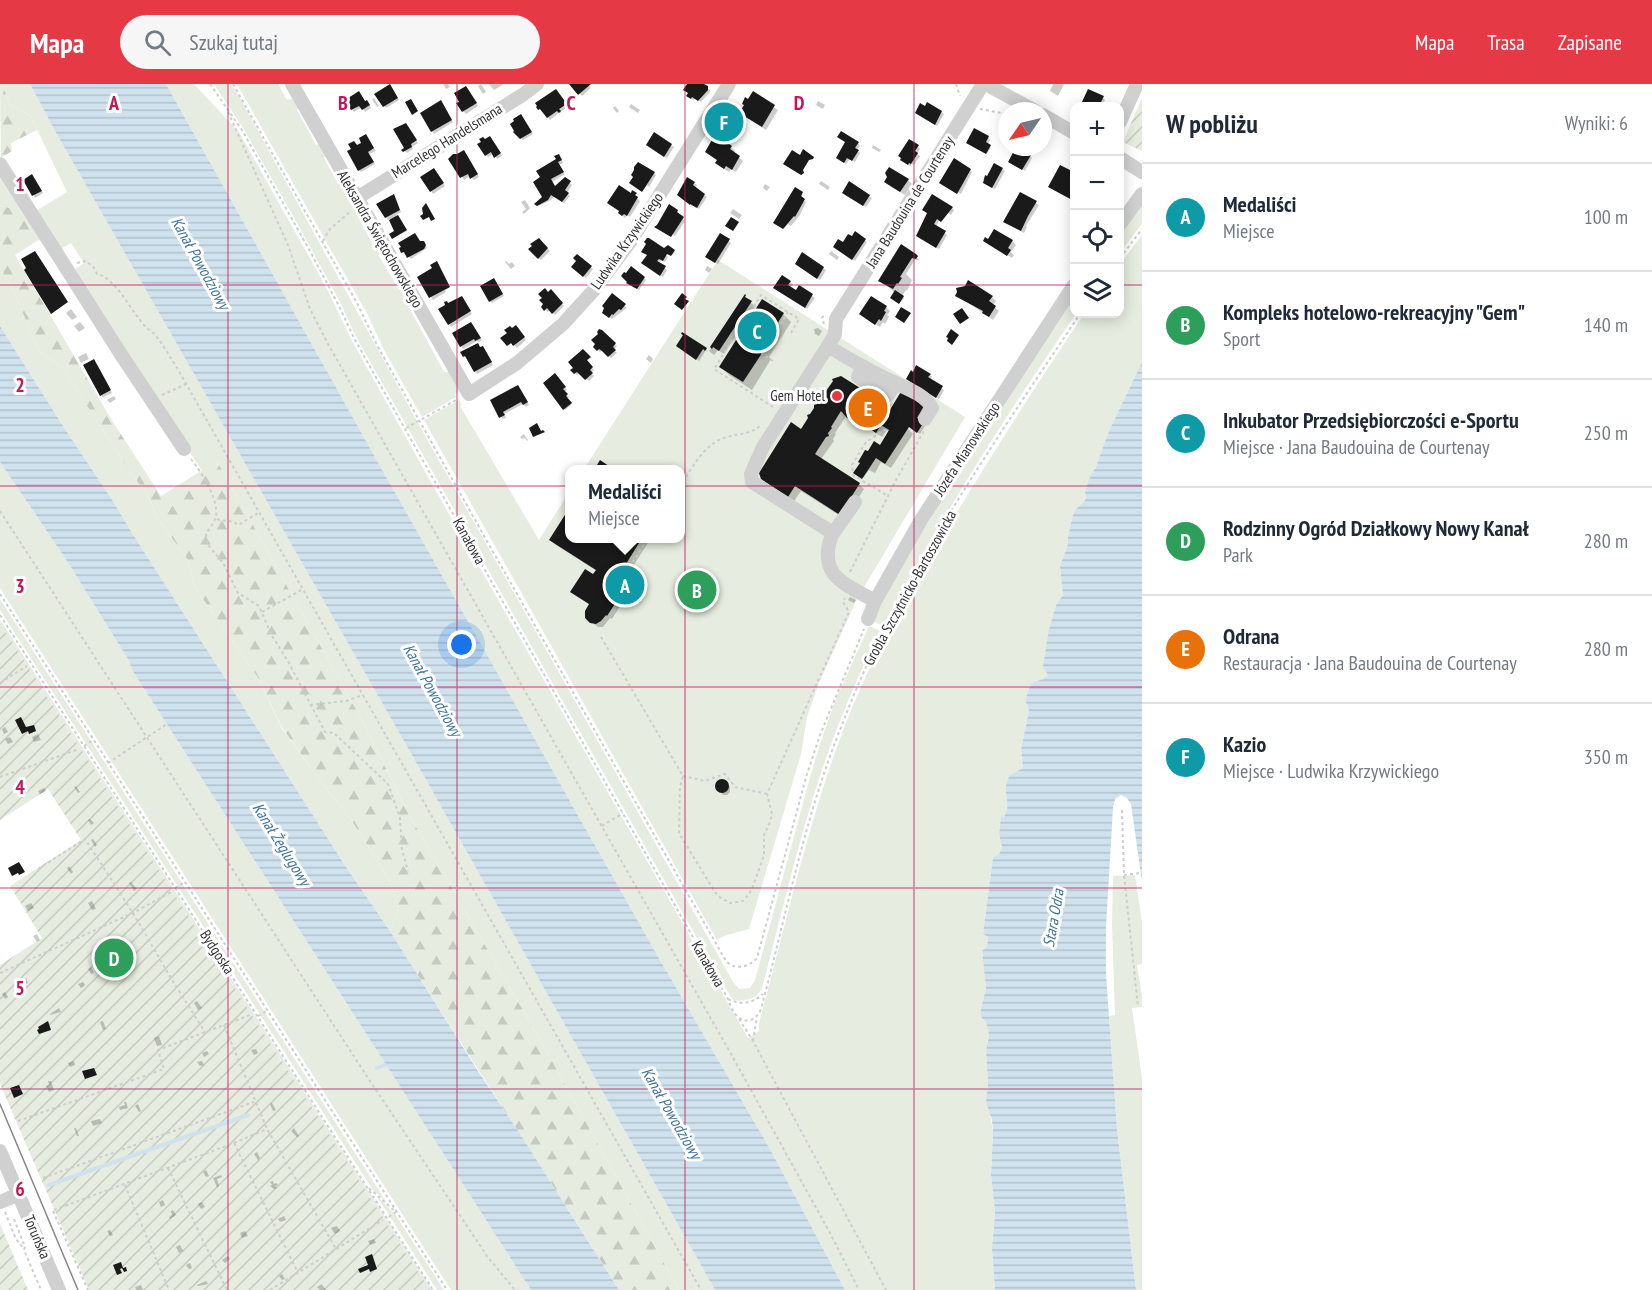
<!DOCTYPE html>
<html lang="pl">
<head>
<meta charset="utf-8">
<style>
  body { margin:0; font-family:"PT Sans Narrow",sans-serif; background:#f6f6f7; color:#1f2937 }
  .controls { position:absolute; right:18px; top:18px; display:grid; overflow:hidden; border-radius:12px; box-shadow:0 3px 15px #0003 }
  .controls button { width:54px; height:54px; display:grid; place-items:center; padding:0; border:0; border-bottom:2px solid #e0e1e3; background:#fff; color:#1f2937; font:30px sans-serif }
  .compass { position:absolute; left:998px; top:18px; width:54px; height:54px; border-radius:50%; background:#fff; box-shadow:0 3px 15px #0003; rotate:236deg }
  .you { position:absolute; left:462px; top:561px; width:21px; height:21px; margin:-15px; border:4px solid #fff; border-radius:50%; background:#1a73e8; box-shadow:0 0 0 9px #1a73e833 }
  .badge { display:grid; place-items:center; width:39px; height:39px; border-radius:50%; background:#e63946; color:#fff; font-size:20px; font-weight:700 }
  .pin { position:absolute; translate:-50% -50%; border:3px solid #fff; box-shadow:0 2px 6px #0006 }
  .popup { position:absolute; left:565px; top:381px; width:120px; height:78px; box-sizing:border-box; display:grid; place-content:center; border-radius:12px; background:#fff; filter:drop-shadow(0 2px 4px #0005); font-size:20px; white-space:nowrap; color:#747a83 }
  .popup b { font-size:22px; color:#1f2937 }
  .popup::after { content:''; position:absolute; left:50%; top:100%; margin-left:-12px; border:12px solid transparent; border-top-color:#fff }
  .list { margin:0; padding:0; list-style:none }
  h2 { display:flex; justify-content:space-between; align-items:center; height:78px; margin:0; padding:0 24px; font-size:26px }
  h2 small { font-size:20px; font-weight:400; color:#747a83 }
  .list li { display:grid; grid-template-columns:39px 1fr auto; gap:18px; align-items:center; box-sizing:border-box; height:108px; padding:0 24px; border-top:2px solid #e0e1e3 }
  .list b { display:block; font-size:22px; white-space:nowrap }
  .list p { margin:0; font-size:20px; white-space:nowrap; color:#747a83 }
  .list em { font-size:20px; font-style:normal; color:#747a83 }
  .icon { flex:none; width:33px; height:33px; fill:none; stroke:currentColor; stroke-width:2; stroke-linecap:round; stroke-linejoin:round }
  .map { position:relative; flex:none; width:1142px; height:1206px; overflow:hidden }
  header { display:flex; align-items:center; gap:36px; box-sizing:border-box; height:84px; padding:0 30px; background:#e63946; color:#fff }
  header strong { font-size:28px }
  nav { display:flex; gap:33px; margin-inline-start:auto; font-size:21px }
  .search { width:420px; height:54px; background:#f6f6f7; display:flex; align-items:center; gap:15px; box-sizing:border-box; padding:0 21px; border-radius:33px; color:#747a83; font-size:22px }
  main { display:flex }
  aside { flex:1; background:#fff }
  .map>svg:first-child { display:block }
</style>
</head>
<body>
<header>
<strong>Mapa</strong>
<div class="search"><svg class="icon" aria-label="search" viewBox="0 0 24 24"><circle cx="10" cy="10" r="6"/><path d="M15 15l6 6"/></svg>Szukaj tutaj</div>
<nav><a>Mapa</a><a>Trasa</a><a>Zapisane</a></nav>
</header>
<main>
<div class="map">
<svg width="1142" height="1206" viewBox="0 0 1142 1206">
  <defs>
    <pattern id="forest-firs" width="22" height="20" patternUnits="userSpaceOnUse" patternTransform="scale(1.5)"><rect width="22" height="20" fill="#e6ecdf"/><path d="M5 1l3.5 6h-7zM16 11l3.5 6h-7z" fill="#c6cbc0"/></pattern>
    <pattern id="garden-furrows" width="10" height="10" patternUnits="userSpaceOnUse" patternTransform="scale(1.5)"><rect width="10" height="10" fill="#e6ecdf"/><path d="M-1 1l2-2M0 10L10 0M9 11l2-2" fill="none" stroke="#c6cbc0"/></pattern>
    <pattern id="water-rules" width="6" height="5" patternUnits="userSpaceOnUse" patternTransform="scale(1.5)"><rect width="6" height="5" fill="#cfe2ee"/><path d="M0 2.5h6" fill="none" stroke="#b2c2cd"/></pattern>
  </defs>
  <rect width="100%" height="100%" fill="#fff"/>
  <!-- grass -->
  <path fill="#e6ecdf" d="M2 0H30L55 47 417 680 715 1206H679L542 959 411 734 358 629 217 377 202 387 92 220 74 186 84 179 71 159 60 165 36 127 67 108 30 31 11 22Z
    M166 0H194L239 48 326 203 351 255 428 393 748 954 759 947V939C789 830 812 717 857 612 885 547 921 485 959 425 999 359 1041 294 1084 230H1120V180L1142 151V278L1109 347 1095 385 1091 390 1084 419 1076 425 1073 431 1068 452V460L1060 482 1063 511 1056 521 1049 545 1048 591 1043 595 1031 599 1025 616 1029 626 1021 666 1023 684 1006 704C1008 714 1011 724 1004 733L1001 732 999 750 1002 763 999 770 993 773 983 850 988 853 987 862 982 867 986 904 980 929 982 934 986 938 989 951 986 967 988 1001 987 1010 993 1049 991 1091 995 1129 992 1164 995 1206H845L770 1065 660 876 384 389Z
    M214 0H231L240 14 428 357 613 684 733 898 739 905 750 904 755 896 809 697 821 657 835 617 869 542 880 547C855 598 833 650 816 704 795 770 780 837 762 904 757 915 745 918 733 916L730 912 355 251 340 218 292 130 243 44Z
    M237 0H278L287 16 291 15 296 16 299 22 297 26 316 61 319 60 326 72 324 74 338 100 342 99 361 133 359 135 373 161 377 160 381 169 379 172 399 206 403 205 408 215 406 218 444 288H449L460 307 455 310 456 313 422 333 383 264 368 231Z
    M0 89 41 155 37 157 18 124H9L0 121Z
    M1142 119V140L1120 169V148Z
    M718 176 965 333 857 515 819 599 807 633 801 670 749 845 724 852 717 856 424 336 459 316 462 321 460 322 539 456 569 408 570 454H680V386L584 385Z
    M0 185 10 199 39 267 62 283 132 391 148 411 158 435 188 476 195 504 218 536 259 595 281 643 315 690 352 737 389 796 399 823 390 847 346 783 134 452 111 414 63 342 0 242Z
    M1074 211V230H1076C1006 330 941 434 883 542L871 536C933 424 1004 318 1074 211Z
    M0 378 67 477 129 577 132 586 531 1206H451L0 504Z
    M0 515 387 1119 373 1106 0 526Z
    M1 537 432 1206H430L306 1014 300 1015 297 1009 301 1007 0 539Z
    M1135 791 1142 838V880L1137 881 1142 912V923L1132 924 1142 994V1206H1136L1117 1045 1109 932 1115 931 1112 841 1113 792Z
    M376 1111 395 1130 444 1206H437Z"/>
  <!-- forest -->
  <path fill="url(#forest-firs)" d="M0 0H2L11 22 30 31 37 46 11 59 12 67 1 74Z
    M0 121 9 124H18L37 157 15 171 111 335 161 412 217 377 358 629 411 734 542 959 679 1206H619C544 1086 465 967 390 847L399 823 389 796 352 737 315 690 281 642 259 595 218 536 195 504 188 476 158 435 148 411 132 391 62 283 39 267 10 199 0 185Z"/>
  <!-- garden -->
  <path fill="url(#garden-furrows)" d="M1142 14V67L1123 58Z
    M0 539 301 1007 297 1010 300 1015 306 1014 430 1206H89L0 1000V881L42 854 10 802 81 756 48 705 0 736Z
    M0 1140 28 1206H0Z"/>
  <!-- water -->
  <path fill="url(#water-rules)" d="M30 0H166L384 389 660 876 770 1065 845 1206H715L417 680 55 47Z
    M0 242 63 342 111 414 134 452 346 783 390 847 478 987 522 1053 619 1206H531L132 586 129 577 67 477 0 378Z
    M1142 278V798L1131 720 1127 714 1121 711 1115 715 1113 724 1106 843V890L1117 1045 1136 1206H995L992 1164 995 1129 991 1091 993 1049 992 1036 986 1018 988 1001 986 967 989 951 986 938 982 934 980 929 986 904 982 867 987 862 988 853 983 850 993 773 999 770 1002 763 999 750 1001 732 1004 733C1011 722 1005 713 1006 702 1007 699 1008 695 1009 692L1023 684 1021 666 1029 626 1025 616 1031 599 1043 595 1048 591 1043 583 1049 545 1056 521 1063 511 1060 482 1068 460V452L1073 431 1076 425 1084 418 1086 413 1085 407 1091 390 1095 385 1109 347Z"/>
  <!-- shadow -->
  <path fill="#0003" d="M443 0H448L450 3 446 5Z
    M481 0 486 8 483 10 478 2Z
    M489 0H504L494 6Z
    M571 0H587L591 4 582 12Z
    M688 0H702L710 6V8L701 18 695 14 694 16 690 14Z
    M1053 0H1064L1058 12 1050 7Z
    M392 5 399 16 386 24 384 22Z
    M468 6 478 22 466 30 462 26Z
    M558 9 568 22 561 28 562 30 560 28 550 36 543 27 542 28 538 23Z
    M753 9 778 26 766 46 745 32 748 17Z
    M374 14 379 22 377 23 372 15Z
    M1103 14 1105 16 1102 22H1088L1083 19Z
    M818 17 825 21 823 25 816 21Z
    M365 19 369 20 371 24 365 28 362 23 354 28 347 20Z
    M443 20 453 38 434 50 422 30Z
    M631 20 640 26 638 29 629 23Z
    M615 22 619 27 617 29 613 24Z
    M941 28 944 30 937 42 924 34Z
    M523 35 533 50 523 56 515 48Z
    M408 43 418 59 412 63 413 65 407 69 404 66Z
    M654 50 674 63 667 74 650 63Z
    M366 52 376 67 369 70 375 80 361 88 359 86 357 63 363 59Z
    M988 53 990 56 987 61 991 63 987 70 970 61Z
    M492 56 502 72 497 75 494 70 488 73 486 71Z
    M858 59 860 62 857 66 860 69 855 78 850 75 846 80 840 76Z
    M873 61 881 66 879 68 872 64Z
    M918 62 920 65 917 70 920 72 914 81 912 80 910 82 904 78Z
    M731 63 735 67 734 69 743 77 736 88 731 85 729 88 721 83 718 77 706 68Z
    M466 70 479 93 474 96 470 92 464 96 450 75Z
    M1030 72 1032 74 1025 87 1012 80Z
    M561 74 563 79 559 81 565 90 552 98 555 104 566 95 572 101 567 109 570 112 564 119 554 112 551 116 539 122 536 120 544 113 535 98Z
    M1002 85 1005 87 995 105 987 101Z
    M970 86 972 88 961 110 942 98Z
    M436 88 445 102 433 110 422 93Z
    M654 89 656 91 649 103 647 101 643 107 631 99Z
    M32 92 43 109 35 114 25 96Z
    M908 96 912 100 905 111 890 102Z
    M821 97 830 103 828 106 819 100Z
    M694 99 697 101 695 104 707 113 699 125 693 121 692 122 681 113Z
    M850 99 872 114 866 123 846 111Z
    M765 100 770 103 767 107 763 104Z
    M795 105 803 110 801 114 806 118 800 131 791 142 788 140 784 145 775 139Z
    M633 108 638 113 637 114 640 117 630 133 627 131 625 134 622 131 621 127Z
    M1020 110 1039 121 1026 142 1027 143 1024 149 1008 140Z
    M394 111 401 128 396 131 407 147 393 154 391 150 397 147 390 135 388 136 386 133Z
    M525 116 530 124 524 130 522 128 526 125 521 118Z
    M670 122 678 127 676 131 685 137 675 152 665 145Z
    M952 124 954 126 951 131 948 129 942 137 939 136 936 143 947 151 939 165 920 154 928 129Z
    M733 125 742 131 739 135 730 129Z
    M721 151 731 159 718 180 710 175Z
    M538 156 550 167 541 176 530 165Z
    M647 156 664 166 668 163 675 167 673 171 666 167H662L668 173 665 178 661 176 659 180 667 186 663 193 643 179 648 171 643 167 648 160 646 158Z
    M865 156 867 158 855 177 841 168 843 160Z
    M985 157H1012L1016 161 1011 168 1014 171 1012 174Z
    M420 159 426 162 427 164 411 175 406 169 405 170 403 168Z
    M902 162 919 175 918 176H915L906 190 912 196 907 207 906 206 902 212 904 214 900 219 892 214 895 209 880 196Z
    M831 167 839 173 837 176 829 170Z
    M577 172 593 185 586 194 573 183 577 177Z
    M506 177 509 180 512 178 515 182 511 185 505 178Z
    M439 182 449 204 445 206 446 208 433 216 419 193Z
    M707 182 712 185 709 189 705 186Z
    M799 182 823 184 826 186 820 196Z
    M782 193 793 200 790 204 796 208 800 203 815 214 807 225 778 206Z
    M644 194 646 196 639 206 635 203 634 204 624 195Z
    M496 198 504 212 492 219 490 217Z
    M551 208 564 222 555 231 550 226 548 228 543 223Z
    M612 211 627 224 612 235 604 228Z
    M957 211 992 213 996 217 993 221 999 227 993 236Z
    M744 214 755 222 724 270 718 266 714 271 709 267Z
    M464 216 472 230 451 243 449 240Z
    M886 223 890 227 887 231 889 233 885 240 883 238 880 243 865 234Z
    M71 225 77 233 72 236 66 229Z
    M783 230 791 238 769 273 771 275 752 306 729 291 721 283Z
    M80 238 85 244 79 248 74 242Z
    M473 242 482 256 479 258 477 257 463 265 461 262Z
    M818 244 822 247 819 252 815 250 814 245Z
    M518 246 526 256 517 264 512 259 508 262 503 254Z
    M601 247 617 262 614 266 617 269 611 274 606 269 602 266 600 268 595 263Z
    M678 262 706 265 708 267 706 266 699 277Z
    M480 263 485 266 493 281 477 290 467 274 464 272Z
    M583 267 590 274 588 276 584 271 582 273 594 286 591 289 594 292 589 297 580 289 577 291 573 286Z
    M86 269 89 275 81 279 78 273Z
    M649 271 653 275 651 279 646 275Z
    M96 279 112 309 103 313 101 311Z
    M930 291 932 293 930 296 944 306 939 315 910 297Z
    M555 292 567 306 564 308 569 313 567 315 571 321 565 326 559 318Z
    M841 293 883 320 890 327 924 321 923 340 925 342 920 350 906 340 905 342 913 350 891 384 881 378 875 389 869 386 863 394 856 390 869 369 881 363 890 348 887 346 882 353 864 341 855 339 847 331 835 349 836 350 833 355 834 357 821 375 859 400 864 405 845 435 801 407 794 417 768 400 762 394 802 347Z
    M520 305 529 321 526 323 523 320 504 330 506 334 503 335 492 317Z
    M114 312 116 315 110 319 107 316Z
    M524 350 528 356 527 357 525 354 522 355 520 353Z
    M570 454H651L623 498 629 503 623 511 625 514 612 535 610 534 603 543H598L590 537V521L572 508 593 492 597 487 556 461 551 456Z
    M850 513 856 516 854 519 848 516Z
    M5 643 8 648 4 650 2 645Z
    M38 650 41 656 34 658 32 653Z
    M10 653 13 658 8 660 5 655Z
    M719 697H725L730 703V708L727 711H723L717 705 716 700Z
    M76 702 80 708 78 709 74 703Z
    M44 704 46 707 40 710 38 707Z
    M90 735 94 739 91 741 88 736Z
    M93 755 97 761 95 763 91 756Z
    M69 782 73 788 71 790 67 784Z
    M131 798 137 805 134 807 129 799Z
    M92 817 96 825 92 826 88 819Z
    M31 819 34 824 28 827 25 822Z
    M37 850 40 856 37 858 33 852Z
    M91 883 94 889 91 890 88 885Z
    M26 894 28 899 24 901 21 897Z
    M83 898 85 901 81 904 78 900Z
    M5 908 8 913 5 915 2 910Z
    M197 917 202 924 198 926 194 919Z
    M59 924 61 928 50 931V930Z
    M103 937 106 945 103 946 100 938Z
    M159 952 162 961 157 962 154 954Z
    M256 965 258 969 254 971 251 966Z
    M207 967 209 970 204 973 202 969Z
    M74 977 75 981 70 983 68 979Z
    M202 977 204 981 200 982 197 978Z
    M48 997H51L54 1006 49 1008 46 1002 49 1001Z
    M124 1018H126L128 1024 120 1026 119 1023 125 1021Z
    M272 1019 276 1026 273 1027 270 1020Z
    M138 1020 141 1027 139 1028 135 1022Z
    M100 1035 102 1039 93 1042 91 1037Z
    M74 1044H76L79 1052H77Z
    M294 1044 299 1052 297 1053 291 1047Z
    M257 1068 260 1074 258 1076 254 1070Z
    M206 1086 209 1092 206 1093 203 1088Z
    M221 1091 222 1093 217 1095 219 1102 217 1103 213 1094Z
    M273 1097 274 1100 276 1099 278 1101 275 1102 277 1104 274 1105 270 1102 272 1101 270 1098Z
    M163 1116 165 1121 161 1123 159 1118Z
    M202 1118 205 1123 201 1125 198 1120Z
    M173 1126 176 1131 170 1135 169 1133 172 1131 171 1127Z
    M284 1132 286 1136 280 1138 278 1135Z
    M337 1142 340 1147 335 1150 331 1144Z
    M110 1146 113 1151 110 1152 107 1147Z
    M245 1147 248 1152 242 1154 240 1149Z
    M374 1155 376 1159 370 1161 368 1157Z
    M180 1161 183 1167 179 1169 176 1163Z
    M228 1172 230 1175 225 1179 222 1176Z
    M190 1179 192 1184 189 1185 186 1181Z
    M282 1190 285 1195 282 1196 279 1192Z
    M206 1197 208 1200 198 1202 197 1201Z
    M322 1200V1201L326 1206H320L317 1203Z
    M141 1201 143 1206H136L135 1203Z"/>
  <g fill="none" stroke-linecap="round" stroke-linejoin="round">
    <!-- stream -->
    <path stroke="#cfe2ee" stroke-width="4" d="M377 984 385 981
      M49 1101 248 1031"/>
  </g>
  <!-- building -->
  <path fill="#1a1a1a" d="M390 0 398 14 383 23 374 10Z
    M569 0H591L578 11Z
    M687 0H704L708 2V6L698 17 692 13 691 15 686 12 688 9 683 6Z
    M466 2 477 19 462 28 456 19 459 18 454 9Z
    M556 5 567 20 559 25 561 27 559 29 557 27 547 34 540 25 538 26 536 23 537 22 535 19Z
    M1088 5 1104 12 1099 22H1088L1081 20Z
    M359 7 365 17 367 16 370 21 362 26 359 22 351 26 349 23 347 24 345 20 347 19 345 16Z
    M753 7 775 21 762 43 739 29 744 21 742 20 745 13 748 15Z
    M411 15 418 27 412 31 405 18Z
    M441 16 452 36 431 48 420 29Z
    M927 18 942 27 935 41 915 29 920 19 925 22Z
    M521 30 532 48 520 55 513 48 514 47 510 40 514 37 513 35Z
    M727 33 736 39 730 49 721 42Z
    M406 39 417 56 411 60 412 63 403 68 401 66 404 64 393 45Z
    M974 44 989 52 986 58 991 61 986 70 966 59Z
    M841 47 859 58 855 64 859 66 852 77 847 74 844 79 836 74 845 58 837 53Z
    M654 48 672 60 664 73 646 61Z
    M366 50 374 64 368 68 374 78 358 87 347 67 351 65 348 60 354 57 357 61 361 59 359 54Z
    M490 52 501 69 494 74 491 68 485 72 477 60 481 58 479 55 483 53 485 55Z
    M713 54 718 58 720 54 732 62 730 65 740 72 732 86 726 82 724 85 715 79 717 76 705 68Z
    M909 55 919 61 915 67 918 69 911 80 909 79 908 81 900 76 901 74 898 72Z
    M1016 63 1031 71 1022 86 1008 78Z
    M803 65 814 73 813 75 809 76 803 86 804 89 801 91 783 80 792 66 800 71Z
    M464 66 478 90 470 95 468 90 460 94 448 75 453 70H457Z
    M559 70 562 76 558 78 564 88 551 95 555 102 565 93 571 97 565 106 569 109 562 118 551 111 548 116 537 122 534 120 542 113 533 98 540 93 536 87 556 75 554 72Z
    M954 74 971 85 957 110 939 99Z
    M638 78 655 88 642 108 629 99 633 93 631 91 634 86V83Z
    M994 79 1003 84 992 104 983 99 985 91 987 92Z
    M1060 81 1074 88V117L1048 103Z
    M889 83 909 95 900 108 884 98 887 93 885 89Z
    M434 84 444 99 430 108 420 93Z
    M32 90 42 107 32 112 23 96Z
    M687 93 695 98 693 101 705 110 697 124 690 120V121L677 111Z
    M849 97 870 111 863 122 842 109Z
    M619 101 631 109 632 106 637 109 635 111 638 113 627 132 624 130 622 132 618 129 619 127 607 119Z
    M795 103 803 108 801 112 805 115 795 133 794 132 783 145 773 139Z
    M1020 108 1037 117 1028 132 1021 147 1003 138Z
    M394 110 400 126 385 134 376 120Z
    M932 110 953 123 941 138 937 135 934 140 946 147 936 164 916 152 927 129 922 126Z
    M426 119 435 135 431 137 429 133 423 136 420 132 423 130 422 124Z
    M669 120 678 126 677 128 684 133 671 153 654 143 657 141Z
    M398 131 407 146 392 155 389 150 394 147 389 136Z
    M731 133 739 138 733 147 725 142Z
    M994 145 1013 156 1008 164 1011 166 1007 172 983 157 985 153 988 155Z
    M855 147 866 155 852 176 833 163 838 155 843 158 848 150 852 152Z
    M415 149 420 157H424L426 161 424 165 407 174 404 168 401 169 399 164 401 163 398 159Z
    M720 149 730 155 715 179 705 173Z
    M539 154 548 164 538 175 528 165 532 162 530 160Z
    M647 154H649L664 164 668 161 675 166 671 172 667 170 663 177 659 175 657 177 666 182 660 192 641 179 647 171 641 168 646 160 644 158Z
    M901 160 916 170 918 172 916 175 912 174 900 193 902 194 898 200 897 199 893 205 878 197Z
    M35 167 68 218 51 230 24 186 26 184 21 175Z
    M802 168 824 183 817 195 795 180Z
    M577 170 592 182 583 193 571 183 576 177 573 174Z
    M437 177 450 203 429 214 417 193 432 184 430 181Z
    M631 182 645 193 637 205 626 199 627 198 621 192 624 188 626 189Z
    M782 191 791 197 788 201 796 206 799 201 813 210 805 224 773 204Z
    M494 194 503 210 489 218 480 202Z
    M968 196 993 212 989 217 996 222 989 233 982 229 983 227 955 212 957 208 956 204 965 202Z
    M545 204 548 208 551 205 563 219 552 230 547 224 544 227 541 223 543 220 539 216 542 214 538 210Z
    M895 206 904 212 899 220 890 214Z
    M612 209 626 220 621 226 619 225 613 231 612 230 609 234 602 229 604 224 602 222Z
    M682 209 687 213 685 215 689 217 682 226 674 220Z
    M745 210 746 211 745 213 752 217 719 267 713 263 712 265 710 263Z
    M462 212 471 227 448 241 438 225 445 221 444 218 447 217 448 219Z
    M871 212 887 222 884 227 886 228 881 237 879 235 875 241 859 230Z
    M762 215 784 229 762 264 764 266 743 298 719 283Z
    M901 223 911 229 904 239 895 233Z
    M962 224 969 234 960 240 953 230Z
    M471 238 481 254 475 257 474 255 460 263 452 249Z
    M516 241 525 253 513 262 511 259 507 262 500 254 507 249 504 246 510 242 512 244Z
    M599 245 602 246 616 259 613 263 616 266 608 273 602 267 599 265 597 267 593 263 595 260 591 256 598 250 597 248Z
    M951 245 959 251 952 261 947 257 948 254 946 253Z
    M682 248 707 264 705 267 703 265 696 276 676 262 683 251 681 250Z
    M478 259 480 263 483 262 492 278 474 288 465 272 463 273 460 268Z
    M583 265 591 273 587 276 593 283 590 286 593 289 585 296 577 288 574 290 570 286 573 284 568 278Z
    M94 275 111 306 100 312 83 281Z
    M916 281 931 290 928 293 943 302 936 314 906 295 911 286 913 288Z
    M555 289 566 303 563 305 568 310 566 312 572 319 563 326 543 299Z
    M841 292 884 319 880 324 888 329 902 306 925 320 917 334 924 338 917 349 909 343 885 380 876 374 862 395 853 389 860 379 858 378 865 366 868 367 874 357 880 361 889 346 881 341 876 349 857 336 847 334 841 327 831 343 832 344 828 349 829 352 826 353 815 370 860 399 840 431 795 402 788 413 761 395 759 389 791 338 801 345 808 334 807 331 810 330 814 324V321L817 320 833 297 832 295Z
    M518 301 528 318 523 321 521 318 503 328 505 331 499 334 490 316Z
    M537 339 541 347 543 346 545 348 533 353 529 344Z
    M600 376 615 386H594Z
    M570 423V454H642L618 493 626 498 620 507 622 509 607 532 606 531 601 537 596 540 590 539 585 534V527L589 520 570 508 585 485 593 490 596 486 549 456Z
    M21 633 26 643 34 641 36 647 29 650 28 647 22 650 15 636Z
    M715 702a7 7 0 1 1 14 0a7 7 0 1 1-14 0Z
    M19 778 25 788 19 791 18 789 12 792 8 784Z
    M48 937 51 946 39 950 37 946 39 945 38 943Z
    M94 984 97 991 85 995 82 987Z
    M19 1001 23 1010 14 1014 10 1004Z
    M372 1170 377 1185 370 1188 369 1185 360 1189 358 1185 368 1181 365 1173Z
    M121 1178 123 1184 126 1183 127 1187 124 1188 122 1184 120 1185 122 1189 117 1191 113 1181Z"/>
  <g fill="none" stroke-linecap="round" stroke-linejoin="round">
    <!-- path -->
    <path stroke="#cdcdcd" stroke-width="2" stroke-dasharray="3 3" stroke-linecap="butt" d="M210 0 242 46 310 167 339 222 354 254 405 345 728 915C730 921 733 928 737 932 747 941 757 935 761 925 786 832 804 736 840 646 853 612 867 578 884 546 940 436 1011 333 1080 230
      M233 0 357 219 378 263 488 459 726 877C735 887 749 883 757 874L807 690 820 651 864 545
      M956 0 960 12
      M980 25 1007 30
      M228 28 288 161 310 225 328 260 731 970 830 1149 859 1206
      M323 157 330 145 351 127
      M1120 174 1142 145
      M77 179 86 177 95 185 97 190C115 193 132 228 144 241 147 245 152 247 155 251 163 260 169 272 176 282L701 1206
      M824 240 822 234 825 229
      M773 277 762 270 788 228
      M162 311 186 300
      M773 323 714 285 761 211 799 235 791 249
      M406 344 458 315
      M886 345 866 358 852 381 853 391 888 412
      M191 375C201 388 219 415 216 433 214 439 209 445 206 450L208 461 223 479 238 509 259 522 271 550 289 579 325 648 334 649 388 700 400 734 402 766 408 787
      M680 403C691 386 700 366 719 356 733 349 751 352 762 340
      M0 427 368 994 487 1172 515 1206
      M217 435C224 438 231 435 238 441L260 428
      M850 488 896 396 924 347
      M641 494 628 486 648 454
      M0 510 447 1206
      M262 528 303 505
      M0 531 433 1206
      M601 553 683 692 680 703 679 749 713 805 718 812 730 819 743 817 749 810 752 805 764 771V751L770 738 772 730 767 710 849 528 843 518 845 514
      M0 599 27 582
      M310 621 346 617 363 611
      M84 662 93 656
      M108 679 167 640
      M683 692 705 697 725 690 735 703 767 710
      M0 693 79 665
      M1122 726 1124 791 1138 923
      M602 742 623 729
      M38 785 85 755 133 829 172 896 205 948
      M1124 791 1140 789
      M175 804 185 798
      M0 889 133 829 171 808
      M728 915C741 921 752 920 763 910
      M258 932 267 927
      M739 935 753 957 886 1206
      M224 941 267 1045 336 1165
      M753 957 757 933
      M18 1037 164 985 158 966 250 931
      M234 1059 298 1189
      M168 1084 227 1206
      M43 1094 254 1018
      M125 1101 169 1206
      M369 1104 396 1128 387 1134
      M54 1126 234 1059 267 1045
      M53 1127 88 1206
      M5 1128 16 1155 24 1165
      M14 1135 25 1163 24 1166 41 1206
      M270 1206 383 1136"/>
    <!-- minor -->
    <path stroke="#d0d0d0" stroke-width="14" d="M292 0 469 310 517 279 563 240 593 207 630 158 729 0
      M986 0 1035 27
      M1043 31 1074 49
      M1120 38 1137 0
      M1120 74 1142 88
      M0 80 122 272 184 365
      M357 114 524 10 537 0
      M1120 140 1142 110
      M828 262 835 250 836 235 983 0
      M863 282 858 293 888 311 896 299
      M832 451 855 418
      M875 517C847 501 816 492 832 451L828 446 752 398 751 390 763 363 828 262C848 275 869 286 889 296 904 304 924 309 932 324L925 335
      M868 535 875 517 921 436 1074 201
      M0 1067 59 1206
      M0 1118 19 1110"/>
    <!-- tram -->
    <path stroke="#888" stroke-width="1.5" d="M0 1020 78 1206"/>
  </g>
  <!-- grid -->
  <path fill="none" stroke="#c2185b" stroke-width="1.5" stroke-opacity="0.55" d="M228 0V1206M457 0V1206M685 0V1206M914 0V1206M0 201H1074M1120 201H1142M0 402H1142M0 603H1142M0 804H1142M0 1005H1142"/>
  <!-- markers -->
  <circle fill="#e63946" stroke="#fff" stroke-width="2" cx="837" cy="312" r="6"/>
  <g text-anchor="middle" stroke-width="6" stroke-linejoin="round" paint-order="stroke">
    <!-- street labels -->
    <g font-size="15" fill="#333" stroke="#fff">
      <text transform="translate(447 57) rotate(-32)" y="5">Marcelego Handelsmana</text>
      <text transform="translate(910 118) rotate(-58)" y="5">Jana Baudouina de Courtenay</text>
      <text transform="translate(380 155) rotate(60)" y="5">Aleksandra Świętochowskiego</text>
      <text transform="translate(627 157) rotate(-55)" y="5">Ludwika Krzywickiego</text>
      <text transform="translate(967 365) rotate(-57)" y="5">Józefa Mianowskiego</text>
      <text transform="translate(469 457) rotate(61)" y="5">Kanałowa</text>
      <text transform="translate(910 504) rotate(-61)" y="5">Grobla Szczytnicko-Bartoszowicka</text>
      <text transform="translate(217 868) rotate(57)" y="5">Bydgoska</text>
      <text transform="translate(708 880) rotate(60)" y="5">Kanałowa</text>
      <text transform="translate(37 1153) rotate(67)" y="5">Toruńska</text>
    </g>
    <!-- poi labels -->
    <g font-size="15" fill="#333" stroke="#fff" text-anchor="end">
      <text x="825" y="317">Gem Hotel</text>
    </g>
    <!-- water labels -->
    <g font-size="16" font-style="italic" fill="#3f7597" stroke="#fff">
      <text transform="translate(201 179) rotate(61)" y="6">Kanał Powodziowy</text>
      <text transform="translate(433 606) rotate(61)" y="6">Kanał Powodziowy</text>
      <text transform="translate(282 760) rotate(58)" y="6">Kanał Żeglugowy</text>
      <text transform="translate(1053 834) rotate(-80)" y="6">Stara Odra</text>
      <text transform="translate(672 1029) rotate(60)" y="6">Kanał Powodziowy</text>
    </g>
  </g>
  <g font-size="20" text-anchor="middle" font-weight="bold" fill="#c2185b" stroke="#fff" stroke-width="6" stroke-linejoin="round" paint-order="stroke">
    <text x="114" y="26">A</text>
    <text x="343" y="26">B</text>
    <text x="571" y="26">C</text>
    <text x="799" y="26">D</text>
    <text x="20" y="107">1</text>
    <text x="20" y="308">2</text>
    <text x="20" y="509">3</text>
    <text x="20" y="710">4</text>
    <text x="20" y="911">5</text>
    <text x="20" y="1112">6</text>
  </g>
</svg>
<div class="controls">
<button>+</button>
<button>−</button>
<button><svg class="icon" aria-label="locate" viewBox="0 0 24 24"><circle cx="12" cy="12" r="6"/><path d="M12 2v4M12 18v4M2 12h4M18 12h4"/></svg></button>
<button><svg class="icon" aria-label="layers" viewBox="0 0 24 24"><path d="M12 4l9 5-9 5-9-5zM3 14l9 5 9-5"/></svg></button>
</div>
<svg class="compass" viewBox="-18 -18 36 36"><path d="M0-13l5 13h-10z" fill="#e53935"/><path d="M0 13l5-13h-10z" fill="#747a83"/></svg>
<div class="you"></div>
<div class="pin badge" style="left:625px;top:501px;background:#0f9aa8">A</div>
<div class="popup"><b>Medaliści</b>Miejsce</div>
<div class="pin badge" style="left:697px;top:506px;background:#2e9e5b">B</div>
<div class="pin badge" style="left:757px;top:247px;background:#0f9aa8">C</div>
<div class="pin badge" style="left:114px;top:874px;background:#2e9e5b">D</div>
<div class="pin badge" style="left:868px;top:324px;background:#e8710a">E</div>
<div class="pin badge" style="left:724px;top:38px;background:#0f9aa8">F</div>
</div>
<aside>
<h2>W pobliżu<small>Wyniki: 6</small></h2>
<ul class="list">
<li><span class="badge" style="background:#0f9aa8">A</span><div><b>Medaliści</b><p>Miejsce</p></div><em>100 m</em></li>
<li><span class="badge" style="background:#2e9e5b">B</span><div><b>Kompleks hotelowo-rekreacyjny &quot;Gem&quot;</b><p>Sport</p></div><em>140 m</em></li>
<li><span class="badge" style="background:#0f9aa8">C</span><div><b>Inkubator Przedsiębiorczości e-Sportu</b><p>Miejsce · Jana Baudouina de Courtenay</p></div><em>250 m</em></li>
<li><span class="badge" style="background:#2e9e5b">D</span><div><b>Rodzinny Ogród Działkowy Nowy Kanał</b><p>Park</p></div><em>280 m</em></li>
<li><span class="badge" style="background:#e8710a">E</span><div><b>Odrana</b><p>Restauracja · Jana Baudouina de Courtenay</p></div><em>280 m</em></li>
<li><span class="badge" style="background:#0f9aa8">F</span><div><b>Kazio</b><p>Miejsce · Ludwika Krzywickiego</p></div><em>350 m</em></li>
</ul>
</aside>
</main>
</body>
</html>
